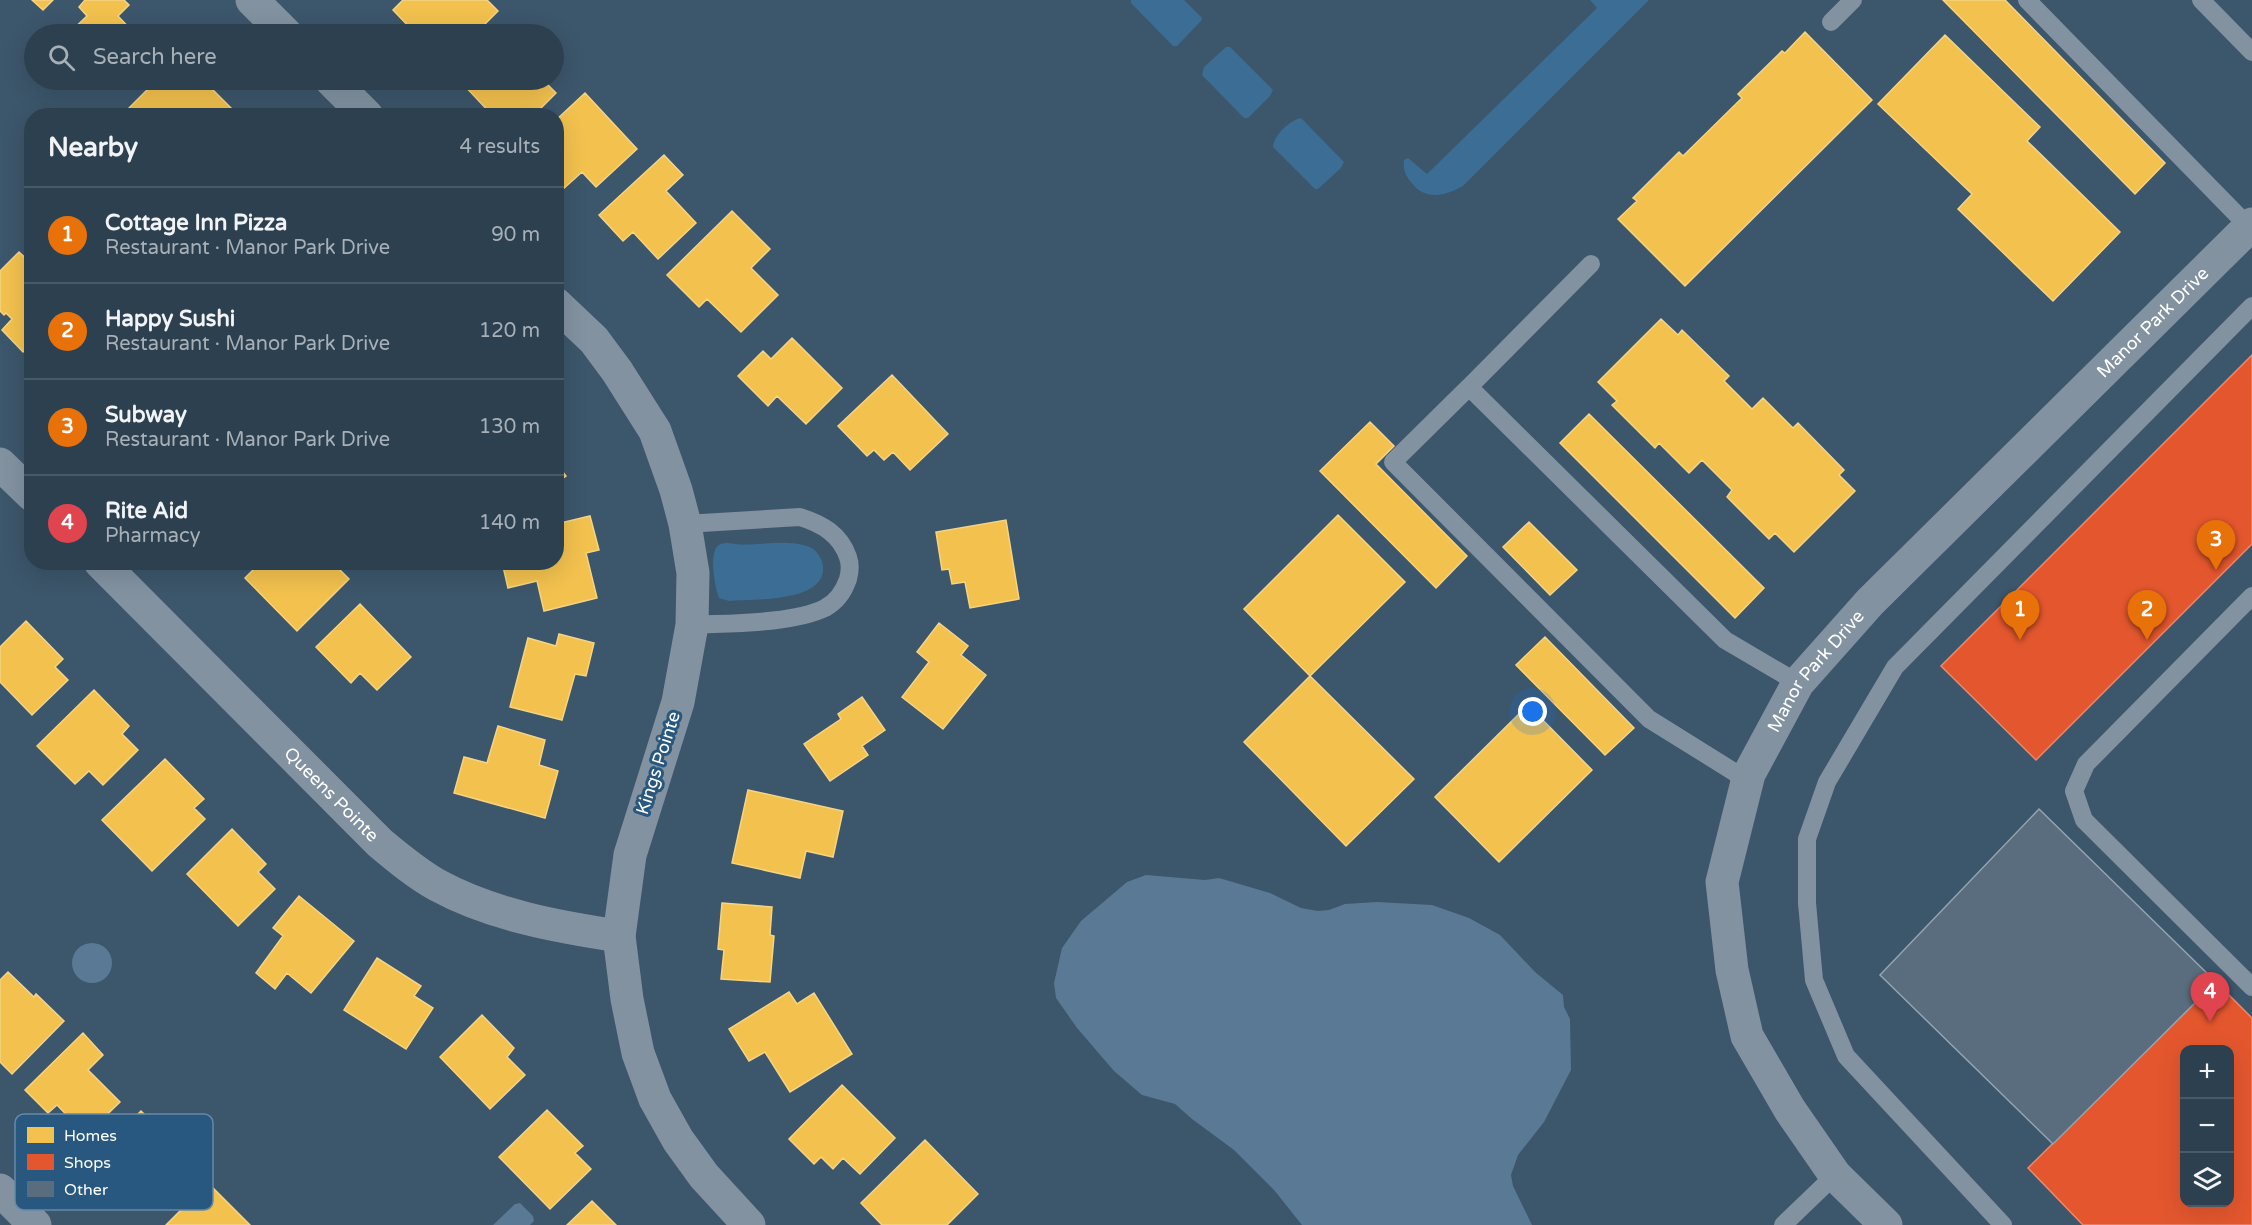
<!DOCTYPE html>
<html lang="en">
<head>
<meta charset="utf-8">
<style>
  body { margin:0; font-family:"Varela Round",sans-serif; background:#394b5a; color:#f1f3f6 }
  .controls { position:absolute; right:18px; bottom:18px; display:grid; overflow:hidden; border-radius:12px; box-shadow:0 6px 24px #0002 }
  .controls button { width:54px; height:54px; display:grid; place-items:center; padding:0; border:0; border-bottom:2px solid #485967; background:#2d4050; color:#f1f3f6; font:30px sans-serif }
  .you { position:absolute; left:1533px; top:712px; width:21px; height:21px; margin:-15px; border:4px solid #fff; border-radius:50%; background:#1a73e8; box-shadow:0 0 0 9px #1a73e833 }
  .badge { display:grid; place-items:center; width:39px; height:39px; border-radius:50%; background:#8bbbb9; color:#fff; font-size:20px; font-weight:700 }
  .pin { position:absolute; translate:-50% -50px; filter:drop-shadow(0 2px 3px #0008) }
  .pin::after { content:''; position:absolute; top:32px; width:21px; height:18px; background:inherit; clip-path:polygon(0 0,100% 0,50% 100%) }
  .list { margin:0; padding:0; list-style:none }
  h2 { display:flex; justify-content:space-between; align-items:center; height:78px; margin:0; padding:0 24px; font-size:26px }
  h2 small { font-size:20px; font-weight:400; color:#a7afb7 }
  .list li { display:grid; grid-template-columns:39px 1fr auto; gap:18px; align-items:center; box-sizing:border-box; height:96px; padding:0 24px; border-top:2px solid #485967 }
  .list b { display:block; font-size:22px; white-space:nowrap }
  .list p { margin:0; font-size:20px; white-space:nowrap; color:#a7afb7 }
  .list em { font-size:20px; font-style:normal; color:#a7afb7 }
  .icon { flex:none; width:33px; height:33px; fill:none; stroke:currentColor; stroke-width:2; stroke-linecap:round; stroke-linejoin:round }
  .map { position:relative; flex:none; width:2252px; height:1225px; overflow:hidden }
  .search { position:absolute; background:#2d4050; box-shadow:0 6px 24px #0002; left:24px; top:24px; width:540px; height:66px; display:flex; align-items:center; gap:15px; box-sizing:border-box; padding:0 21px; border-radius:33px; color:#a7afb7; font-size:22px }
  .panel { position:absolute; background:#2d4050; box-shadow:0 6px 24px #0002; left:24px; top:108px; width:540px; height:462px; border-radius:24px }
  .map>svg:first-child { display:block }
</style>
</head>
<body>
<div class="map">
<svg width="2252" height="1225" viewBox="0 0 2252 1225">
  <rect width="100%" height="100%" fill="#3c566b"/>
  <!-- green -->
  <path fill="#3c6d95" d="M1131 0H1184L1202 18 1201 21 1177 46H1173L1131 3Z
    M1590 0H1649L1463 186C1446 196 1424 201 1411 182 1405 175 1403 169 1404 160L1408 158 1427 174 1597 8Z
    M1226 47H1230L1273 90 1270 96 1248 118H1244L1202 75 1204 67Z
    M1301 118 1344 162 1341 168 1318 189H1315L1273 147C1274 135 1290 120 1301 118Z
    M729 543C754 548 782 538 807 546 815 548 822 557 823 566 827 603 753 599 729 601L719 598C715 588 708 551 719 545 722 543 726 543 729 543Z"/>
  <!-- water -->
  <path fill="#597994" d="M1146 875 1205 880 1219 878 1270 893 1301 908 1318 911 1329 910 1345 904 1377 902 1432 905 1469 918 1500 935 1535 972 1563 995 1564 1007 1570 1019 1571 1070 1544 1122 1518 1155 1511 1175 1513 1186 1532 1225H1302L1274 1190 1234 1150 1192 1119 1175 1104 1142 1095 1114 1071 1077 1028 1056 998 1054 983 1062 948 1081 921 1127 882Z
    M72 963a20 20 0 1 1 40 0a20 20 0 1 1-40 0Z
    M520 1203 533 1216 534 1221 530 1225H493L515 1204Z"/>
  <!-- homes -->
  <path fill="#f2c14e" stroke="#f6d483" stroke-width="1.5" d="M32 0H53L43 10Z
    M85 0H124L129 5 118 16 135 34H68L87 16 79 7Z
    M403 0H487L498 11 475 34H445L437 27 430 34H416L393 10Z
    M1943 0H2005L2165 163 2135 194Z
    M1805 32 1872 100 1685 286 1618 219 1637 201 1633 198 1679 152 1683 156 1742 98 1738 94 1782 51 1785 53Z
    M1945 35 2040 127 2027 141 2120 232 2053 301 1958 209 1972 194 1878 104Z
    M157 80H203L231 108 223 116H136L129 108Z
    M464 80H543L556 93 533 116H510L504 110 498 116H493L461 82Z
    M585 93 637 149 596 187 582 172 562 190 556 184V120Z
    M664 155 683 175 666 191 696 223 658 259 633 232 623 241 599 215Z
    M732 211 770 249 751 268 778 295 741 332 707 299 699 307 667 275Z
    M19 252 32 264V343L23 352 2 330 12 319 6 313 4 315 0 311V271Z
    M1661 319 1678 335 1682 330 1729 376 1724 381 1752 409 1763 398 1793 428 1798 423 1844 470 1839 475 1855 491 1794 552 1775 533 1769 539 1727 497 1732 490 1702 460 1689 473 1659 443 1655 448 1612 405 1617 401 1598 382Z
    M792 338 842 388 806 424 777 396 768 406 738 376 763 351 771 359Z
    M892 375 948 434 910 470 893 452 884 460 874 450 867 456 838 426Z
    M1589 414 1764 588 1735 618 1560 443Z
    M1370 422 1394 446 1376 464 1467 556 1436 588 1320 471Z
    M556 463 566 476 556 483Z
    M1338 515 1405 582 1310 676 1244 609Z
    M590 516 599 550 586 553 597 598 544 611 537 581 508 588 502 562H556V524Z
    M1006 520 1019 599 970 608 965 582 952 584 949 569 942 570 936 532Z
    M1529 522 1577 570 1550 595 1503 547Z
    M261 562H332L349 579 297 631 245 578Z
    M360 604 411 657 377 690 360 673 351 683 316 647Z
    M26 621 63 659 55 667 68 680 32 715 0 682V647Z
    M939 623 968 646 961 655 986 675 943 729 902 697 929 662 917 652Z
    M559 634 594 643 586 676 575 674 562 720 510 707 528 638 556 646Z
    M1545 637 1634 728 1605 755 1516 665Z
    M1310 676 1414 779 1346 846 1244 742Z
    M94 690 129 726 122 734 138 750 103 785 89 771 75 784 37 746Z
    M862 697 885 730 862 746 868 755 830 781 804 744 841 719 838 714Z
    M1528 705 1592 770 1499 862 1435 797Z
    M498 726 545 740 539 765 558 771 545 818 454 793 464 757 487 763Z
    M165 759 204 799 194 808 205 819 152 871 102 820Z
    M748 790 843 811 833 857 806 851 800 878 732 863Z
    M232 829 266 864 258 872 275 889 238 926 187 874Z
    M299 896 354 941 311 993 287 973 275 989 256 973 283 936 273 928Z
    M722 903 772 907 770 935 774 936 770 982 721 979 724 950 718 949Z
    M377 958 421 986 414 996 433 1008 406 1049 344 1010Z
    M8 972 34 997 36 994 64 1021 12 1074 0 1062V980Z
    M789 992 797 1004 814 993 852 1054 790 1092 765 1052 749 1061 729 1029Z
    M482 1015 514 1048 507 1057 525 1075 490 1109 440 1057Z
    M83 1033 103 1055 88 1070 120 1102 86 1135 57 1105 48 1113 25 1090Z
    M842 1085 895 1138 860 1174 843 1158 833 1169 821 1157 814 1164 789 1139Z
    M547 1110 583 1146 575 1153 591 1169 550 1209 499 1157Z
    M141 1111 157 1127 152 1132 158 1137 174 1121 205 1152 152 1204 125 1176 121 1179 97 1154Z
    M925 1140 978 1194 947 1225H882L861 1203Z
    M208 1183 250 1225H166Z
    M592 1201 616 1225H567Z"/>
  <!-- shops -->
  <path fill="#e4572e" stroke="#ec896d" stroke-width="1.5" fill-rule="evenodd" d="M2252 355V544L2036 760 1941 666Z
    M2216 982 2252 1018V1225H2083L2028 1168ZM2184 1050H2230V1202H2184Z"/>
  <!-- building -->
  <path fill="#596d7e" stroke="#94a4b0" stroke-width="1.5" d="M2039 809 2216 982 2053 1144 1880 975Z"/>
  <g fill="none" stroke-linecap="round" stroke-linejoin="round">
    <!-- lane -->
    <path stroke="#8292a1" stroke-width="18" d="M2027 0 2249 227
      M2201 0 2252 52
      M1831 22 1853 0
      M1591 264 1469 387 1725 640 1798 683
      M1469 387 1393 462 1649 719 1747 780
      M685 524 800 517C822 524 840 534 848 557 850 563 850 572 848 579 844 591 836 602 825 608 792 624 730 623 692 625
      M2252 596 2086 764 2074 791 2084 820 2252 987
      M1783 1225 1835 1175
      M2003 1225 1846 1056 1814 980 1807 903V839L1827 782 1895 667 2252 306"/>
    <!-- street -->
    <g stroke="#8292a1" stroke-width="33">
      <path d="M252 0 286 34"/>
      <path d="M331 80 367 116"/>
      <path d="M556 304 594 340 617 371 655 431 676 490 685 524 693 573 692 625 678 702 630 855 619 936 627 999 638 1053 655 1099 678 1140 704 1176 749 1225"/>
      <path d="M0 464 32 495"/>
      <path id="s1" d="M100 562 380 843C398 858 417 874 437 885 492 915 558 927 619 936"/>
      <path d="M0 1190 35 1225"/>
      <path id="s2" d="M1886 1225 1835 1175 1790 1110 1747 1036 1732 970 1722 882 1749 774 1798 683 1870 602 2252 224"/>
    </g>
  </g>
  <g text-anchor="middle" stroke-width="6" stroke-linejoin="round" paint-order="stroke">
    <!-- street labels -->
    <g font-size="18" fill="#fff" stroke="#28577f">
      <text dy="6" stroke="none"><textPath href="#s2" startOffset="1113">Manor Park Drive</textPath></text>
      <text dy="6" stroke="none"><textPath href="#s2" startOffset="627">Manor Park Drive</textPath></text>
      <text transform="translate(658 763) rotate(-72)" y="6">Kings Pointe</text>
      <text dy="6" stroke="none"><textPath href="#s1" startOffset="328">Queens Pointe</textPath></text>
    </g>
  </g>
  <!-- legend -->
  <rect x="15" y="1114" width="198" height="96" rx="9" fill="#28577f" stroke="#6889a5" stroke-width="1.5"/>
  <rect x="27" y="1127" width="27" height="16" fill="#f2c14e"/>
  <rect x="27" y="1154" width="27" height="16" fill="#e4572e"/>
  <rect x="27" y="1181" width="27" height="16" fill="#596d7e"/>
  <g font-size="16" fill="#fff">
    <text x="64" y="1141">Homes</text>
    <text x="64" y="1168">Shops</text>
    <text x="64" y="1195">Other</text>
  </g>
</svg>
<div class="controls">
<button>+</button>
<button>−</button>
<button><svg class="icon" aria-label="layers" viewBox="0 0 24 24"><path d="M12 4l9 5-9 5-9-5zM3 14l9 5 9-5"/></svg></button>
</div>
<div class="you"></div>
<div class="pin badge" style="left:2020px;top:640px;background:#e8710a">1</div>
<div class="pin badge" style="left:2147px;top:640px;background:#e8710a">2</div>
<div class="pin badge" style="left:2216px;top:570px;background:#e8710a">3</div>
<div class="pin badge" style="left:2210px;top:1022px;background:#e0444e">4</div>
<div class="search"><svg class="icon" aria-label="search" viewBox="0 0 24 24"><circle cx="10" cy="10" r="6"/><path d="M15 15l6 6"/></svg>Search here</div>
<section class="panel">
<h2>Nearby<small>4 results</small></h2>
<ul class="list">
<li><span class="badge" style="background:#e8710a">1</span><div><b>Cottage Inn Pizza</b><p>Restaurant · Manor Park Drive</p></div><em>90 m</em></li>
<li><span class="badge" style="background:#e8710a">2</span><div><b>Happy Sushi</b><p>Restaurant · Manor Park Drive</p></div><em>120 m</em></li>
<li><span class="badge" style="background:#e8710a">3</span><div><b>Subway</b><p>Restaurant · Manor Park Drive</p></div><em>130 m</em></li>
<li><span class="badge" style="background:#e0444e">4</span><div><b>Rite Aid</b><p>Pharmacy</p></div><em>140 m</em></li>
</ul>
</section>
</div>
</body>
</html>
